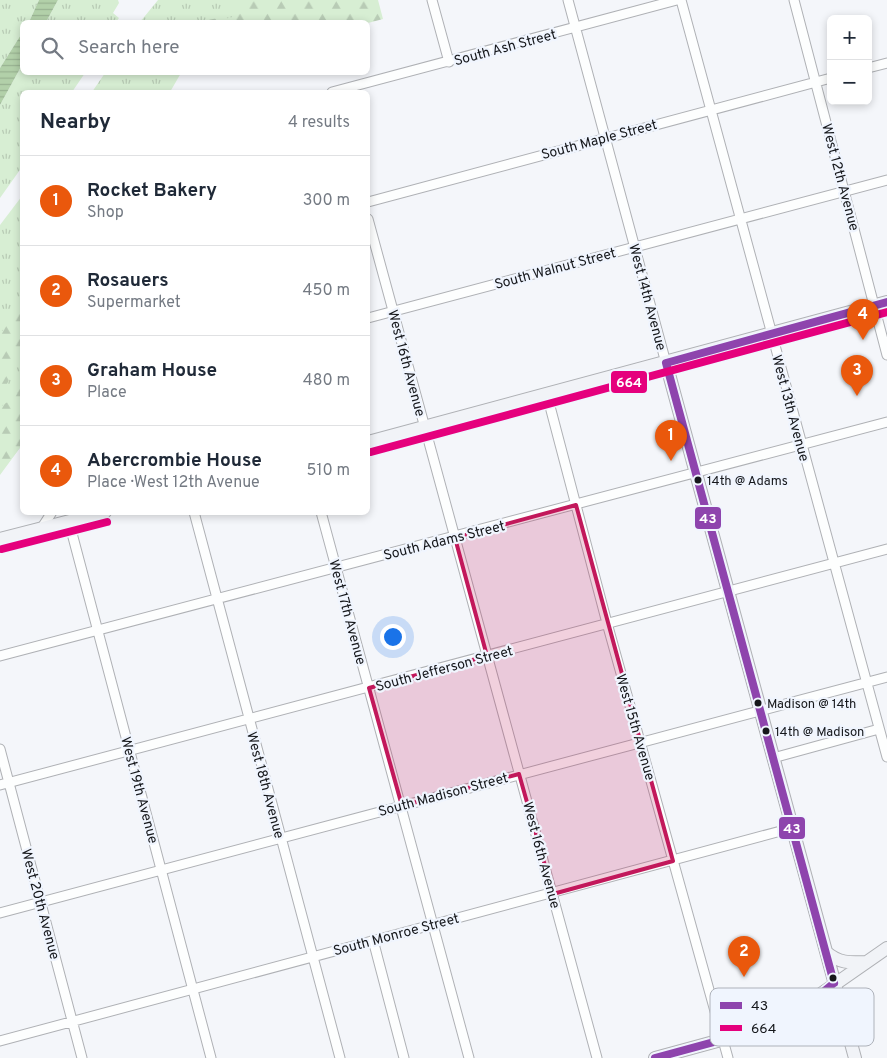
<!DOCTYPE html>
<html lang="en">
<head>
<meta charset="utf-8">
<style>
  body { margin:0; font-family:Overpass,sans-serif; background:#f2f2f3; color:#1f2937 }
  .controls { position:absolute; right:15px; top:15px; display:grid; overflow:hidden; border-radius:8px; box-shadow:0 2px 8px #0003 }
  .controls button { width:45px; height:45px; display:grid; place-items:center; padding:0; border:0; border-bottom:1px solid #e0e1e3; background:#fff; color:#1f2937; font:25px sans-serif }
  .you { position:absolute; left:392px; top:636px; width:18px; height:18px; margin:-12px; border:4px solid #fff; border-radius:50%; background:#1a73e8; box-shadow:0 0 0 8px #1a73e833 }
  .badge { display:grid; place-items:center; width:32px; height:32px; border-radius:50%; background:#ea580c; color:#fff; font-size:16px; font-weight:700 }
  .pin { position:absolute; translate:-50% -41px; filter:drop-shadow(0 1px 2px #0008) }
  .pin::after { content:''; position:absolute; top:26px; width:18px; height:15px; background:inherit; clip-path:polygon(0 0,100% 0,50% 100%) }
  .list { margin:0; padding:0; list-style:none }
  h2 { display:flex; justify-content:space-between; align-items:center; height:65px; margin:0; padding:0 20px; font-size:21px }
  h2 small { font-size:16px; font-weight:400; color:#747a83 }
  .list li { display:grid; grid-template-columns:32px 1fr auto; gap:15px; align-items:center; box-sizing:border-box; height:90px; padding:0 20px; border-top:1px solid #e0e1e3 }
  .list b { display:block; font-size:19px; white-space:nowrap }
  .list p { margin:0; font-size:16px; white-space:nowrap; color:#747a83 }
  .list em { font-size:16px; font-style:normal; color:#747a83 }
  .icon { flex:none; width:28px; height:28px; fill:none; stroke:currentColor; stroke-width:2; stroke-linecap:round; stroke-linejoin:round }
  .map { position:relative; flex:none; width:887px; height:1058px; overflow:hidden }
  .search { position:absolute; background:#fff; box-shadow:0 2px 8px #0003; left:20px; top:20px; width:350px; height:55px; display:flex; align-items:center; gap:12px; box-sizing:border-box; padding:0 18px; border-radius:8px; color:#747a83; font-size:19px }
  .panel { position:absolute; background:#fff; box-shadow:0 2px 8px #0003; left:20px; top:90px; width:350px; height:425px; border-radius:8px }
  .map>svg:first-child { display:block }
</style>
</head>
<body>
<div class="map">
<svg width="887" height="1058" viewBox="0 0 887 1058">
  <defs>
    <pattern id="grass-tufts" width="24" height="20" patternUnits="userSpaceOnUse" patternTransform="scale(1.25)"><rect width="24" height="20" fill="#d7eed3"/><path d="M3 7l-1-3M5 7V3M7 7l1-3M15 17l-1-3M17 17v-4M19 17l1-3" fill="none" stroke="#b8cbb5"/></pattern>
    <pattern id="forest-firs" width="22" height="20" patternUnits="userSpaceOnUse" patternTransform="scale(1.25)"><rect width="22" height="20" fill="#d7eed3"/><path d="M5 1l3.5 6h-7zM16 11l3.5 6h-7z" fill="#b8cbb5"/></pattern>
    <pattern id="water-rules" width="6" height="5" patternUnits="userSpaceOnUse" patternTransform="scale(1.25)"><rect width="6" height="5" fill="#b2d0a9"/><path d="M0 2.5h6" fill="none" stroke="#98b291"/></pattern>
  </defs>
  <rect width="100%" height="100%" fill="#f4f6fa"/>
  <!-- grass -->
  <path fill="url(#grass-tufts)" d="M0 0H39L29 22H22V33L0 68Z
    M58 0H118L119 3 113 13 119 18 116 22H46Z
    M158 0H313L319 22H140Z
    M22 65V72L85 73 72 92H22V167L0 198V105Z
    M105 73H181L170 92H92Z
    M22 196V445L0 474V225Z"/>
  <!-- forest -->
  <path fill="url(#forest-firs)" d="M236 0H378L383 19 368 23 205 22C216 14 235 25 239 8Z
    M22 312V353L5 388 0 392V334L10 320Z
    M22 383V445L0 475V407L15 397Z"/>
  <!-- water -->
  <path fill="url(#water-rules)" d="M39 0H58L46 22H29Z
    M22 33V65L0 105V68Z"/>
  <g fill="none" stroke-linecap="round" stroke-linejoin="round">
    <defs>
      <path id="street" d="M432 0 449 62
        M568 0 666 363
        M681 0 887 757
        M794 0 887 355
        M868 68 887 63
        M332 92 677 0
        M368 202 831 78
        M368 219 597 1058
        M368 318 887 180
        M547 395 607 623 728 1058
        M194 512 340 1058
        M321 512 469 1058
        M69 522 211 1058
        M41 529 52 512
        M0 656 887 422
        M0 749 82 1058
        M773 758 879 729
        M0 785 887 549
        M0 913 887 677
        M373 940 404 1058
        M0 1041 792 828"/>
      <path id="secondary" d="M666 363 855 1058
        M368 442 887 302
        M0 539 105 512
        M826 952C839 963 849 963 866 962
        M655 1058 765 1028 785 1019 887 948"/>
    </defs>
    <!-- street casing -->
    <use href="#street" stroke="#afb1b5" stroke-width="11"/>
    <!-- secondary casing -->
    <use href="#secondary" stroke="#afb1b5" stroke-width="14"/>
    <!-- street -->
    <use href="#street" stroke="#fdfefe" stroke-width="9"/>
    <!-- secondary -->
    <use href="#secondary" stroke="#f1f3f7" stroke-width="12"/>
    <defs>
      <path id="bus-1" d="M666 363 834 983
        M666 363 887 302
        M655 1058 765 1028 805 1007 834 983"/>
      <path id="bus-2" d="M371 452 887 312
        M2 549 107 522"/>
    </defs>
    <!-- bus-1 casing -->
    <use href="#bus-1" stroke="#f0f5fe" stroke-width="11"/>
    <!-- bus-2 casing -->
    <use href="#bus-2" stroke="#f0f5fe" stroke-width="11"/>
    <!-- bus-1 -->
    <use href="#bus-1" stroke="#8e44ad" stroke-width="8"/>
    <!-- bus-2 -->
    <use href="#bus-2" stroke="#e5007d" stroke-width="8"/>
  </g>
  <!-- marked area -->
  <path fill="#c2185b" fill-opacity="0.2" stroke="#c2185b" stroke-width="4" stroke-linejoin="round" d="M576 505 673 861 553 894 519 774 402 806 369 688 487 656 455 538Z"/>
  <!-- markers -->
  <g fill="#15171b" stroke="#f0f5fe" stroke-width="2">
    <circle cx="698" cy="480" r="4.5"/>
    <circle cx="758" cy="703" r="4.5"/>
    <circle cx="766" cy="731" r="4.5"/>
    <circle cx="833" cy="978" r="4.5"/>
  </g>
  <g text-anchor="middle" stroke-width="4.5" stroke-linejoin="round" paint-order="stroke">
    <!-- bus labels -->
    <g font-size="13" fill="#15171b" stroke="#f0f5fe" text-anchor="start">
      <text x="707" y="485">14th @ Adams</text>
      <text x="767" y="708">Madison @ 14th</text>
      <text x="775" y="736">14th @ Madison</text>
    </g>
    <!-- street labels -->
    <g font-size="14" fill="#15171b" stroke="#f0f5fe">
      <text transform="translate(505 47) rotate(-15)" y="5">South Ash Street</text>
      <text transform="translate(599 139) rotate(-15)" y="5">South Maple Street</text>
      <text transform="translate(841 177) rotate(75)" y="5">West 12th Avenue</text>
      <text transform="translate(555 268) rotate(-15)" y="5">South Walnut Street</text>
      <text transform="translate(648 297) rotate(75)" y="5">West 14th Avenue</text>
      <text transform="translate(407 363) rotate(75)" y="5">West 16th Avenue</text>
      <text transform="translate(791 408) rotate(75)" y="5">West 13th Avenue</text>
      <text transform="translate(444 540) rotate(-14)" y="5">South Adams Street</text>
      <text transform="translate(348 612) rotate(75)" y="5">West 17th Avenue</text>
      <text transform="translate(444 668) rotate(-15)" y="5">South Jefferson Street</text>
      <text transform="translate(636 727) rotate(74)" y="5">West 15th Avenue</text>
      <text transform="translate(266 785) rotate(75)" y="5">West 18th Avenue</text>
      <text transform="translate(140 790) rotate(75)" y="5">West 19th Avenue</text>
      <text transform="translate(443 794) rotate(-15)" y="5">South Madison Street</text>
      <text transform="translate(542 855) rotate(75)" y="5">West 16th Avenue</text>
      <text transform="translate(41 904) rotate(75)" y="5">West 20th Avenue</text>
      <text transform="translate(396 934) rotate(-15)" y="5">South Monroe Street</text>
    </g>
  </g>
  <!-- legend -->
  <rect x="710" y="988" width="164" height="58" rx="8" fill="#f0f5fe" stroke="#aeb2ba" stroke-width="1"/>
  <rect x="720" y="1002" width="22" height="7" fill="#8e44ad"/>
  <rect x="720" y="1025" width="22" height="6" fill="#e5007d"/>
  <g font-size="14" fill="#15171b">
    <text x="751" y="1010">43</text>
    <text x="751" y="1033">664</text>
  </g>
  <g stroke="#f0f5fe" stroke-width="2">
    <rect x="610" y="370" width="38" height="24" rx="5" fill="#e5007d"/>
    <rect x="694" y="506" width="28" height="24" rx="5" fill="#8e44ad"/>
    <rect x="778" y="816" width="28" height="24" rx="5" fill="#8e44ad"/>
  </g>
  <g font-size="14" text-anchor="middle" font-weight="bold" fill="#fff">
    <text x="629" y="387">664</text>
    <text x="708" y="523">43</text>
    <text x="792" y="833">43</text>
  </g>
</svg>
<div class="controls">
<button>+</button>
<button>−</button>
</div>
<div class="you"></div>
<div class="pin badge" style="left:671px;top:461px">1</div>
<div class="pin badge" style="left:744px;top:977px">2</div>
<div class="pin badge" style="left:857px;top:396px">3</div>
<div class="pin badge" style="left:863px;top:340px">4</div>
<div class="search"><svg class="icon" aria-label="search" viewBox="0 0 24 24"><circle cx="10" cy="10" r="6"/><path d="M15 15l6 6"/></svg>Search here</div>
<section class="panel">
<h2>Nearby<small>4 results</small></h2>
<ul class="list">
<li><span class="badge">1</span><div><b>Rocket Bakery</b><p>Shop</p></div><em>300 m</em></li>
<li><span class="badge">2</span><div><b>Rosauers</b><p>Supermarket</p></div><em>450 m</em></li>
<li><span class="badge">3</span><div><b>Graham House</b><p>Place</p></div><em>480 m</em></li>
<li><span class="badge">4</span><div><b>Abercrombie House</b><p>Place · West 12th Avenue</p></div><em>510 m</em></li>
</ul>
</section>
</div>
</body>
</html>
